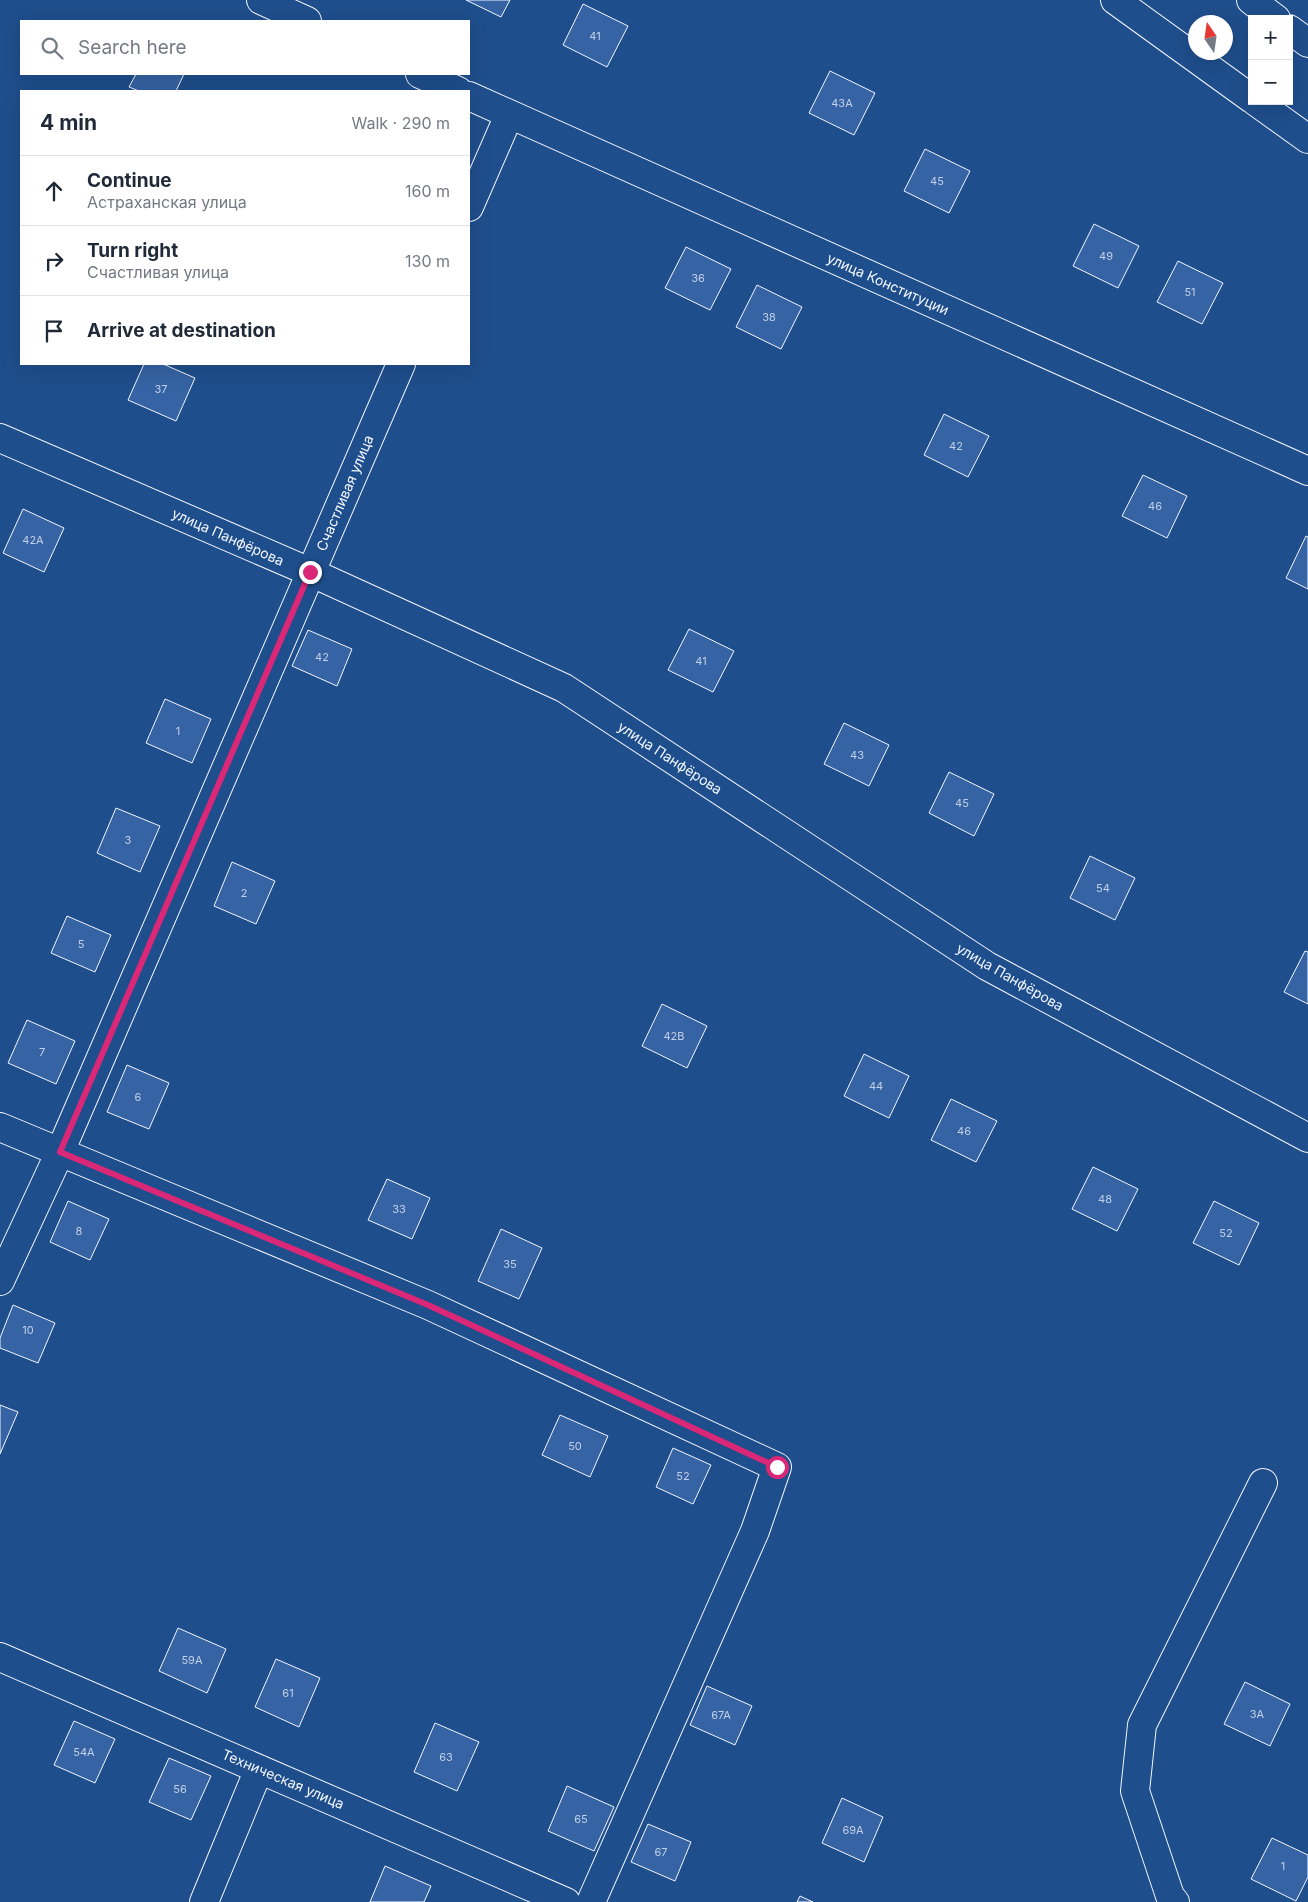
<!DOCTYPE html>
<html lang="en">
<head>
<meta charset="utf-8">
<style>
  body { margin:0; font-family:Inter,sans-serif; background:#f6f6f7; color:#1f2937 }
  .controls { position:absolute; right:15px; top:15px; display:grid; overflow:hidden; border-radius:0px; box-shadow:0 5px 20px #0002 }
  .controls button { width:45px; height:45px; display:grid; place-items:center; padding:0; border:0; border-bottom:1px solid #e0e1e3; background:#fff; color:#1f2937; font:25px sans-serif }
  .compass { position:absolute; left:1188px; top:15px; width:45px; height:45px; border-radius:50%; background:#fff; box-shadow:0 5px 20px #0002; rotate:347deg }
  .stop { position:absolute; width:15px; height:15px; margin:-11px; border:4px solid #db2777; border-radius:50%; background:#fff }
  .stop.end { background:#db2777; border-color:#fff; box-shadow:0 1px 5px #0008 }
  .list { margin:0; padding:0; list-style:none }
  h2 { display:flex; justify-content:space-between; align-items:center; height:65px; margin:0; padding:0 20px; font-size:21px }
  h2 small { font-size:16px; font-weight:400; color:#747a83 }
  .list li { display:grid; grid-template-columns:32px 1fr auto; gap:15px; align-items:center; box-sizing:border-box; height:70px; padding:0 20px; border-top:1px solid #e0e1e3 }
  .list b { display:block; font-size:19px; white-space:nowrap }
  .list p { margin:0; font-size:16px; white-space:nowrap; color:#747a83 }
  .list em { font-size:16px; font-style:normal; color:#747a83 }
  .icon { flex:none; width:28px; height:28px; fill:none; stroke:currentColor; stroke-width:2; stroke-linecap:round; stroke-linejoin:round }
  .map { position:relative; flex:none; width:1308px; height:1902px; overflow:hidden }
  .search { position:absolute; background:#fff; box-shadow:0 5px 20px #0002; left:20px; top:20px; width:450px; height:55px; display:flex; align-items:center; gap:12px; box-sizing:border-box; padding:0 18px; border-radius:0px; color:#747a83; font-size:19px }
  .panel { position:absolute; background:#fff; box-shadow:0 5px 20px #0002; left:20px; top:90px; width:450px; height:275px; border-radius:0px }
  .map>svg:first-child { display:block }
</style>
</head>
<body>
<div class="map">
<svg width="1308" height="1902" viewBox="0 0 1308 1902">
  <rect width="100%" height="100%" fill="#1f4e8c"/>
  <!-- building -->
  <path fill="#3563a3" stroke="#f2f6ff" d="M466 0H510L501 17Z
    M583 4 628 26 607 67 563 45Z
    M830 71 875 93 854 135 809 113Z
    M136 74H184L176 91H139L129 87Z
    M925 149 970 171 949 213 904 191Z
    M1094 224 1139 246 1118 288 1073 266Z
    M686 247 731 269 710 310 665 288Z
    M1178 261 1223 283 1202 324 1157 302Z
    M757 285 802 307 781 349 736 327Z
    M144 364H163L195 378 176 421 128 400Z
    M944 414 989 436 968 477 924 455Z
    M1143 475 1187 496 1167 538 1122 516Z
    M23 509 64 528 44 572 3 553Z
    M1306 536 1308 537V589L1286 578Z
    M689 629 734 651 713 692 668 670Z
    M308 630 352 649 337 686 292 666Z
    M165 699 211 719 192 763 146 743Z
    M844 723 889 745 869 786 824 764Z
    M949 772 994 794 974 836 929 813Z
    M116 808 160 826 140 872 97 853Z
    M1090 856 1135 878 1115 920 1070 898Z
    M232 862 275 881 256 924 214 906Z
    M67 916 111 935 95 972 51 953Z
    M1305 951 1308 952V1004L1284 992Z
    M662 1004 707 1026 687 1068 642 1046Z
    M27 1020 75 1041 56 1084 8 1063Z
    M864 1054 909 1076 889 1118 844 1096Z
    M127 1065 169 1083 149 1129 107 1112Z
    M951 1099 997 1121 976 1162 931 1140Z
    M1093 1167 1138 1189 1117 1231 1072 1209Z
    M387 1179 430 1198 412 1239 368 1220Z
    M68 1201 109 1219 90 1260 50 1242Z
    M1214 1201 1259 1223 1239 1265 1193 1243Z
    M501 1229 542 1248 519 1299 478 1281Z
    M13 1305 55 1323 38 1363 0 1348V1338Z
    M0 1405 18 1412 0 1454Z
    M560 1415 608 1436 590 1477 542 1455Z
    M673 1448 711 1465 693 1504 656 1487Z
    M178 1628 226 1649 207 1693 159 1671Z
    M276 1659 320 1678 299 1727 255 1707Z
    M1245 1682 1290 1704 1270 1746 1224 1724Z
    M707 1686 752 1706 735 1745 690 1725Z
    M74 1721 115 1739 95 1783 54 1765Z
    M435 1723 479 1742 457 1791 414 1772Z
    M169 1758 211 1776 191 1820 149 1802Z
    M567 1786 614 1807 594 1851 548 1831Z
    M842 1798 883 1817 864 1862 822 1843Z
    M648 1824 691 1842 675 1881 631 1862Z
    M1272 1838 1308 1855V1877L1296 1901 1251 1879Z
    M385 1866 431 1886 424 1902H370Z
    M800 1896 813 1902H797Z"/>
  <g fill="none" stroke-linecap="round" stroke-linejoin="round">
    <defs>
      <path id="minor" d="M261 0 307 21
        M1115 0 1252 99
        M1251 0 1276 19
        M1289 29 1308 43
        M420 74 458 91
        M469 96 1308 471
        M1255 101 1308 139
        M469 207 509 115
        M0 438 310 572 564 688 987 966 1308 1138
        M0 1127 428 1305 777 1467 755 1531 591 1902
        M0 1281 60 1152 401 364
        M0 1657 566 1902
        M204 1902 259 1769
        M1175 1902 1170 1896 1135 1791 1142 1725 1263 1483"/>
    </defs>
    <!-- minor casing -->
    <use href="#minor" stroke="#f2f6ff" stroke-width="30"/>
    <!-- minor -->
    <use href="#minor" stroke="#1f4e8c" stroke-width="28"/>
  </g>
  <g fill="none" stroke-linecap="round" stroke-linejoin="round">
    <!-- route -->
    <path stroke="#db2777" stroke-width="6" d="M310 572 60 1152 428 1305 777 1467"/>
  </g>
  <g text-anchor="middle" stroke-width="4" stroke-linejoin="round" paint-order="stroke">
    <!-- number labels -->
    <g font-size="11" fill="#c3d1e8">
      <text x="595" y="40">41</text>
      <text x="842" y="107">43А</text>
      <text x="937" y="185">45</text>
      <text x="1106" y="260">49</text>
      <text x="698" y="282">36</text>
      <text x="1190" y="296">51</text>
      <text x="769" y="321">38</text>
      <text x="161" y="393">37</text>
      <text x="956" y="450">42</text>
      <text x="1155" y="510">46</text>
      <text x="33" y="544">42А</text>
      <text x="322" y="661">42</text>
      <text x="701" y="665">41</text>
      <text x="178" y="735">1</text>
      <text x="857" y="759">43</text>
      <text x="962" y="807">45</text>
      <text x="128" y="844">3</text>
      <text x="1103" y="892">54</text>
      <text x="244" y="897">2</text>
      <text x="81" y="948">5</text>
      <text x="674" y="1040">42В</text>
      <text x="42" y="1056">7</text>
      <text x="876" y="1090">44</text>
      <text x="138" y="1101">6</text>
      <text x="964" y="1135">46</text>
      <text x="1105" y="1203">48</text>
      <text x="399" y="1213">33</text>
      <text x="79" y="1235">8</text>
      <text x="1226" y="1237">52</text>
      <text x="510" y="1268">35</text>
      <text x="28" y="1334">10</text>
      <text x="575" y="1450">50</text>
      <text x="683" y="1480">52</text>
      <text x="192" y="1664">59А</text>
      <text x="288" y="1697">61</text>
      <text x="1257" y="1718">3А</text>
      <text x="721" y="1719">67А</text>
      <text x="84" y="1756">54А</text>
      <text x="446" y="1761">63</text>
      <text x="180" y="1793">56</text>
      <text x="581" y="1823">65</text>
      <text x="853" y="1834">69А</text>
      <text x="661" y="1856">67</text>
      <text x="1283" y="1870">1</text>
    </g>
    <!-- street labels -->
    <g font-size="14" fill="#f2f6ff" stroke="#1f4e8c">
      <text transform="translate(888 284) rotate(24)" y="5">улица Конституции</text>
      <text transform="translate(345 493) rotate(-67)" y="5">Счастливая улица</text>
      <text transform="translate(228 537) rotate(24)" y="5">улица Панфёрова</text>
      <text transform="translate(670 758) rotate(33)" y="5">улица Панфёрова</text>
      <text transform="translate(1010 977) rotate(30)" y="5">улица Панфёрова</text>
      <text transform="translate(283 1779) rotate(23)" y="5">Техническая улица</text>
    </g>
  </g>
</svg>
<div class="controls">
<button>+</button>
<button>−</button>
</div>
<svg class="compass" viewBox="-18 -18 36 36"><path d="M0-13l5 13h-10z" fill="#e53935"/><path d="M0 13l5-13h-10z" fill="#747a83"/></svg>
<div class="stop" style="left:777px;top:1467px"></div>
<div class="stop end" style="left:310px;top:572px"></div>
<div class="search"><svg class="icon" aria-label="search" viewBox="0 0 24 24"><circle cx="10" cy="10" r="6"/><path d="M15 15l6 6"/></svg>Search here</div>
<section class="panel">
<h2>4 min<small>Walk · 290 m</small></h2>
<ul class="list">
<li><svg class="icon" aria-label="ahead" viewBox="0 0 24 24"><path d="M12 20V5M6 11l6-6 6 6"/></svg><div><b>Continue</b><p>Астраханская улица</p></div><em>160 m</em></li>
<li><svg class="icon" aria-label="right" viewBox="0 0 24 24"><path d="M7 20v-9h11M14 6l5 5-5 5"/></svg><div><b>Turn right</b><p>Счастливая улица</p></div><em>130 m</em></li>
<li><svg class="icon" aria-label="arrive" viewBox="0 0 24 24"><path d="M6 21V4h12l-3 4 3 4H6"/></svg><div><b>Arrive at destination</b></div></li>
</ul>
</section>
</div>
</body>
</html>
